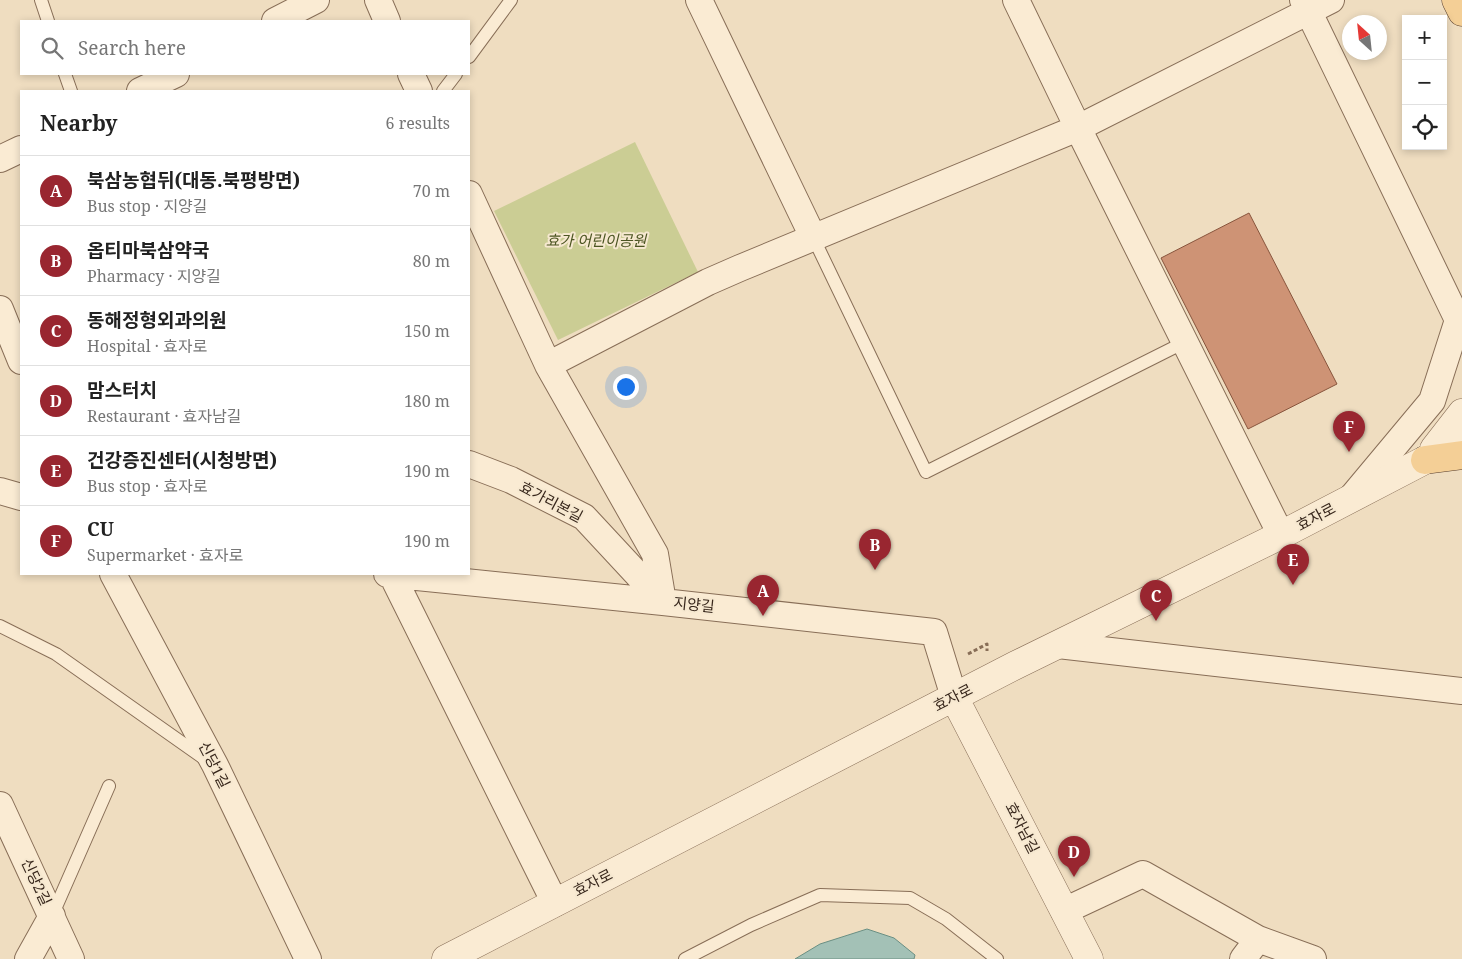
<!DOCTYPE html>
<html lang="en">
<head>
<meta charset="utf-8">
<style>
  body { margin:0; font-family:"Noto Serif","Noto Sans KR",serif; background:#f2f2f2; color:#222 }
  .controls { position:absolute; right:15px; top:15px; display:grid; overflow:hidden; border-radius:0px; box-shadow:0 2px 8px #0003 }
  .controls button { width:45px; height:45px; display:grid; place-items:center; padding:0; border:0; border-bottom:1px solid #e0e0e0; background:#fff; color:#222; font:25px sans-serif }
  .compass { position:absolute; left:1342px; top:15px; width:45px; height:45px; border-radius:50%; background:#fff; box-shadow:0 2px 8px #0003; rotate:333deg }
  .you { position:absolute; left:625px; top:386px; width:18px; height:18px; margin:-12px; border:4px solid #fff; border-radius:50%; background:#1a73e8; box-shadow:0 0 0 8px #1a73e833 }
  .badge { display:grid; place-items:center; width:32px; height:32px; border-radius:50%; background:#992630; color:#fff; font-size:16px; font-weight:700 }
  .pin { position:absolute; translate:-50% -41px; filter:drop-shadow(0 1px 2px #0008) }
  .pin::after { content:''; position:absolute; top:26px; width:18px; height:15px; background:inherit; clip-path:polygon(0 0,100% 0,50% 100%) }
  .list { margin:0; padding:0; list-style:none }
  h2 { display:flex; justify-content:space-between; align-items:center; height:65px; margin:0; padding:0 20px; font-size:21px }
  h2 small { font-size:16px; font-weight:400; color:#767676 }
  .list li { display:grid; grid-template-columns:32px 1fr auto; gap:15px; align-items:center; box-sizing:border-box; height:70px; padding:0 20px; border-top:1px solid #e0e0e0 }
  .list b { display:block; font-size:19px; white-space:nowrap }
  .list p { margin:0; font-size:16px; white-space:nowrap; color:#767676 }
  .list em { font-size:16px; font-style:normal; color:#767676 }
  .icon { flex:none; width:28px; height:28px; fill:none; stroke:currentColor; stroke-width:2; stroke-linecap:round; stroke-linejoin:round }
  .map { position:relative; flex:none; width:1462px; height:959px; overflow:hidden }
  .search { position:absolute; background:#fff; box-shadow:0 2px 8px #0003; left:20px; top:20px; width:450px; height:55px; display:flex; align-items:center; gap:12px; box-sizing:border-box; padding:0 18px; border-radius:0px; color:#767676; font-size:19px }
  .panel { position:absolute; background:#fff; box-shadow:0 2px 8px #0003; left:20px; top:90px; width:450px; height:485px; border-radius:0px }
  .map>svg:first-child { display:block }
</style>
</head>
<body>
<div class="map">
<svg width="1462" height="959" viewBox="0 0 1462 959">
  <rect width="100%" height="100%" fill="#efddc0"/>
  <!-- green -->
  <path fill="#cbcd94" d="M635 142 698 272 558 340 494 211Z"/>
  <!-- water -->
  <path fill="#a3c1b6" stroke="#6a8f83" d="M867 929 894 938 915 955 914 959H795L820 944Z"/>
  <!-- building -->
  <path fill="#ce9375" stroke="#88553d" d="M1249 213 1337 384 1248 429 1161 258Z"/>
  <g fill="none" stroke-linecap="round" stroke-linejoin="round">
    <defs>
      <path id="service" d="M41 0 48 21
        M469 57 511 0
        M65 74 71 91
        M443 91 456 74
        M813 237 926 472 1185 342
        M0 626 56 654 205 759
        M52 916 109 786
        M685 959 751 925 820 895 910 898 946 919 997 959"/>
      <path id="minor" d="M378 0 387 21
        M699 0 813 237
        M1303 0 1458 320 1432 401 1351 498
        M275 21 316 0
        M411 74 419 91
        M140 91 176 74
        M0 159 21 149
        M469 194 548 365 655 554 663 602
        M0 309 21 361
        M548 365 708 282 740 268 1078 128 1016 0
        M469 464 511 480 584 517 663 602
        M0 491 21 497
        M1281 535 1078 128 1331 0
        M113 574 215 765 308 959
        M387 574 663 602 934 632 954 697
        M392 575 555 903
        M1058 645 1462 691
        M0 805 71 959
        M1064 911 1143 874 1258 939
        M28 959 52 916
        M1243 959 1258 939 1313 959"/>
      <path id="tertiary" d="M1434 449 1462 413
        M954 697 1089 959
        M446 959 1016 665 1281 535 1425 460 1462 439"/>
      <path id="primary" d="M1456 0 1462 12
        M1425 460 1462 455"/>
    </defs>
    <!-- service casing -->
    <use href="#service" stroke="#886e57" stroke-width="14"/>
    <!-- minor casing -->
    <use href="#minor" stroke="#886e57" stroke-width="28"/>
    <!-- tertiary casing -->
    <use href="#tertiary" stroke="#886e57" stroke-width="29"/>
    <!-- primary casing -->
    <use href="#primary" stroke="#563c2c" stroke-width="29"/>
    <!-- path -->
    <path stroke="#886e57" stroke-width="3" stroke-dasharray="4 2.5" stroke-linecap="butt" d="M968 654 987 644V651"/>
    <!-- service -->
    <use href="#service" stroke="#faebd3" stroke-width="12"/>
    <!-- minor -->
    <use href="#minor" stroke="#faebd3" stroke-width="26"/>
    <!-- tertiary -->
    <use href="#tertiary" stroke="#faebd3" stroke-width="28"/>
    <!-- primary -->
    <use href="#primary" stroke="#f4cf96" stroke-width="28"/>
  </g>
  <g text-anchor="middle" stroke-width="4" stroke-linejoin="round" paint-order="stroke">
    <!-- park labels -->
    <g font-size="15" font-style="italic" fill="#4c5522" stroke="#f6e8d0">
      <text x="596" y="246">효가 어린이공원</text>
    </g>
    <!-- street labels -->
    <g font-size="15" fill="#38271c" stroke="#f6e8d0">
      <text transform="translate(551 502) rotate(28)" y="5">효가리본길</text>
      <text transform="translate(1316 517) rotate(-28)" y="5">효자로</text>
      <text transform="translate(694 605) rotate(6)" y="5">지양길</text>
      <text transform="translate(953 698) rotate(-27)" y="5">효자로</text>
      <text transform="translate(214 765) rotate(63)" y="5">신당1길</text>
      <text transform="translate(1022 828) rotate(63)" y="5">효자남길</text>
      <text transform="translate(36 882) rotate(65)" y="5">신당2길</text>
      <text transform="translate(593 883) rotate(-27)" y="5">효자로</text>
    </g>
  </g>
</svg>
<div class="controls">
<button>+</button>
<button>−</button>
<button><svg class="icon" aria-label="locate" viewBox="0 0 24 24"><circle cx="12" cy="12" r="6"/><path d="M12 2v4M12 18v4M2 12h4M18 12h4"/></svg></button>
</div>
<svg class="compass" viewBox="-18 -18 36 36"><path d="M0-13l5 13h-10z" fill="#e53935"/><path d="M0 13l5-13h-10z" fill="#767676"/></svg>
<div class="you"></div>
<div class="pin badge" style="left:763px;top:616px">A</div>
<div class="pin badge" style="left:875px;top:570px">B</div>
<div class="pin badge" style="left:1156px;top:621px">C</div>
<div class="pin badge" style="left:1074px;top:877px">D</div>
<div class="pin badge" style="left:1293px;top:585px">E</div>
<div class="pin badge" style="left:1349px;top:452px">F</div>
<div class="search"><svg class="icon" aria-label="search" viewBox="0 0 24 24"><circle cx="10" cy="10" r="6"/><path d="M15 15l6 6"/></svg>Search here</div>
<section class="panel">
<h2>Nearby<small>6 results</small></h2>
<ul class="list">
<li><span class="badge">A</span><div><b>북삼농협뒤(대동.북평방면)</b><p>Bus stop · 지양길</p></div><em>70 m</em></li>
<li><span class="badge">B</span><div><b>옵티마북삼약국</b><p>Pharmacy · 지양길</p></div><em>80 m</em></li>
<li><span class="badge">C</span><div><b>동해정형외과의원</b><p>Hospital · 효자로</p></div><em>150 m</em></li>
<li><span class="badge">D</span><div><b>맘스터치</b><p>Restaurant · 효자남길</p></div><em>180 m</em></li>
<li><span class="badge">E</span><div><b>건강증진센터(시청방면)</b><p>Bus stop · 효자로</p></div><em>190 m</em></li>
<li><span class="badge">F</span><div><b>CU</b><p>Supermarket · 효자로</p></div><em>190 m</em></li>
</ul>
</section>
</div>
</body>
</html>
